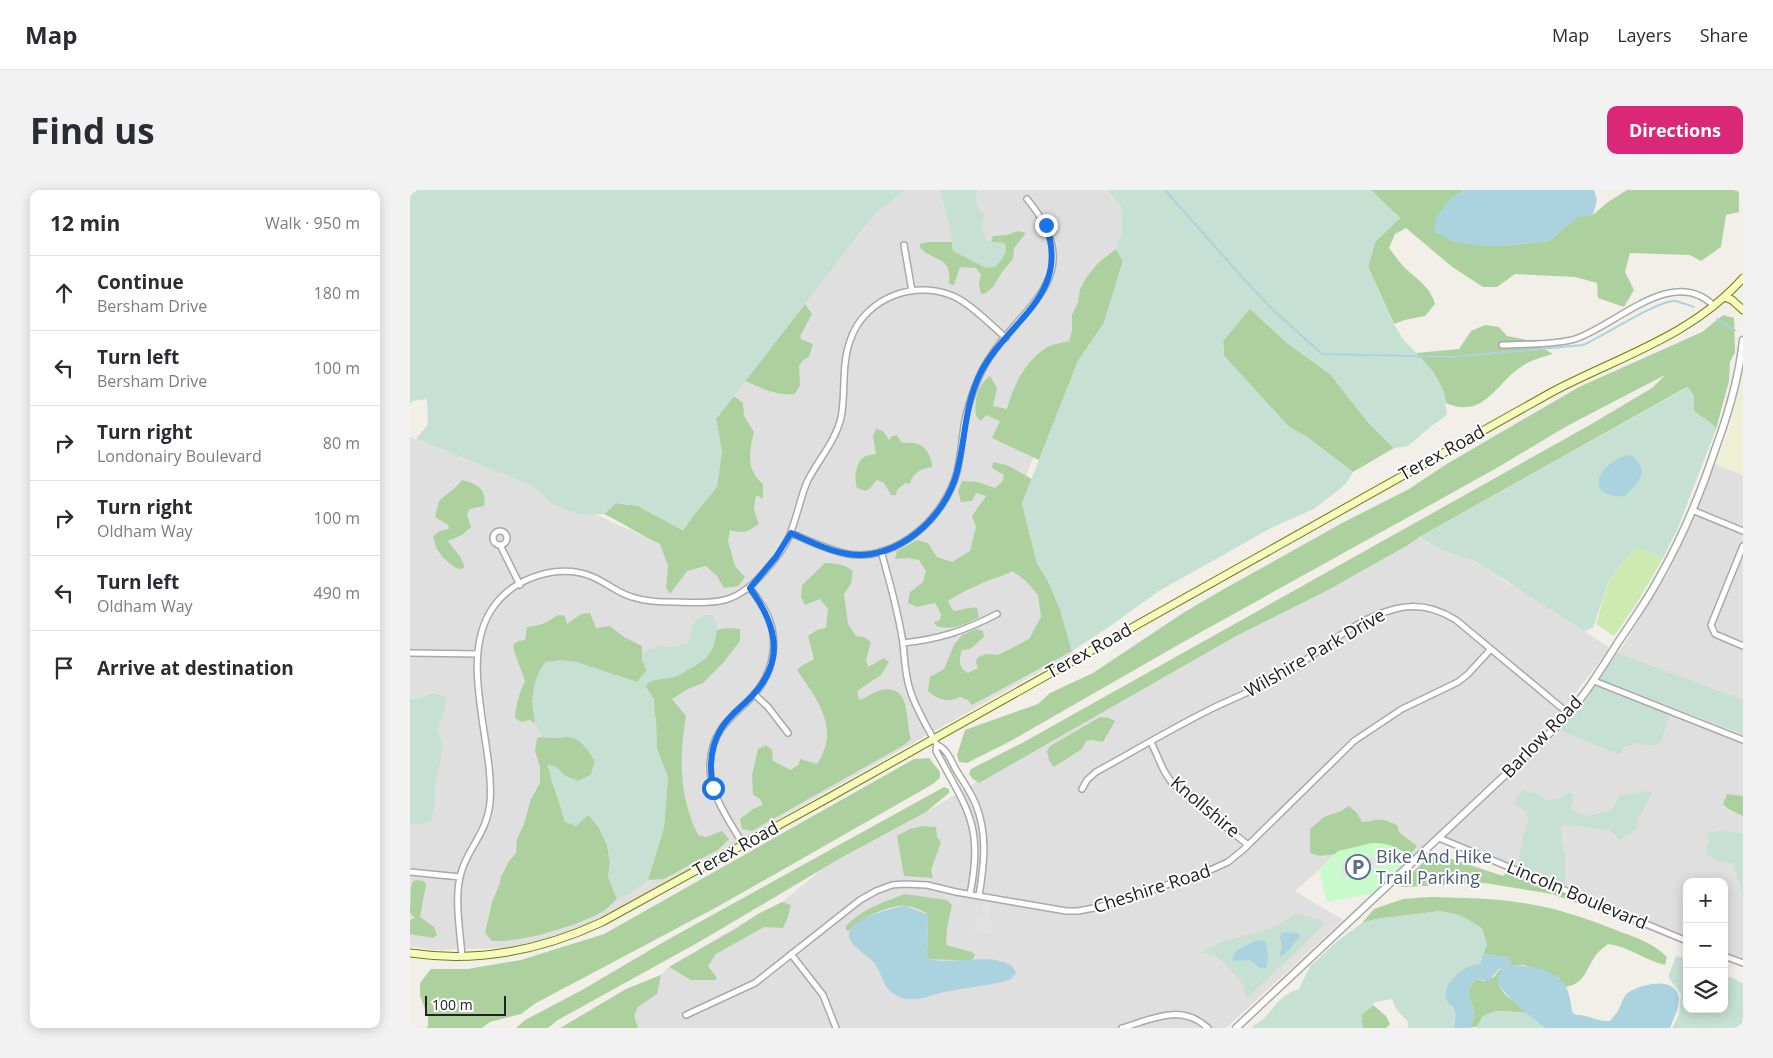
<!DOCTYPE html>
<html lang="en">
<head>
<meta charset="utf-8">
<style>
  body { margin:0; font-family:"Open Sans",sans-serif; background:#f2f2f3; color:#2b2b33 }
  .controls { position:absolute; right:15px; bottom:15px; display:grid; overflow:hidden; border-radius:10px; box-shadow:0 2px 12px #0003 }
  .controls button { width:45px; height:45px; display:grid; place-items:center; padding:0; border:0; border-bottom:1px solid #e1e1e2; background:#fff; color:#2b2b33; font:25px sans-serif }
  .scale { position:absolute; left:15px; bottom:12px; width:81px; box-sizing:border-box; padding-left:5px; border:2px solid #222; border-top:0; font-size:14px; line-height:18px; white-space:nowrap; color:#222; -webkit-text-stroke:4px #fff; paint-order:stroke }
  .stop { position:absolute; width:15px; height:15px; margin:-11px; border:4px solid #1a73e8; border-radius:50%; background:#fff }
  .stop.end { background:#1a73e8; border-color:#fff; box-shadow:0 1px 5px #0008 }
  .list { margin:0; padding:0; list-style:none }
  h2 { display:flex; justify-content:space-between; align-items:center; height:65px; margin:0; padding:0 20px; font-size:21px }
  h2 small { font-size:16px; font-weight:400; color:#7c7c81 }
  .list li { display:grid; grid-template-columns:32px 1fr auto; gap:15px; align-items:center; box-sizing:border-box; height:75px; padding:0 20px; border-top:1px solid #e1e1e2 }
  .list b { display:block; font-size:19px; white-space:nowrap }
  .list p { margin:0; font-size:16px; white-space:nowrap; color:#7c7c81 }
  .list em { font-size:16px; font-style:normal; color:#7c7c81 }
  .icon { flex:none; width:28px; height:28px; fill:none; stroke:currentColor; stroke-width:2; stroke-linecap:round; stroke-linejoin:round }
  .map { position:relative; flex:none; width:1333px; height:838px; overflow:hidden; border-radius:10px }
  header { display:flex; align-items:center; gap:30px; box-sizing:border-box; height:70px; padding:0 25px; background:#fff; border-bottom:1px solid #e1e1e2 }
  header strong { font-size:24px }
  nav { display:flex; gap:28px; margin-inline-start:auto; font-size:18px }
  .intro { display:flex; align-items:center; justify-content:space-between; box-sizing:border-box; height:120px; padding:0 30px }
  h1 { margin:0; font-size:35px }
  .button { padding:12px 22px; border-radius:10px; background:#db2777; color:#fff; font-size:18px; font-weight:700 }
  main { display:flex; gap:30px; padding:0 30px }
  aside { flex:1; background:#fff; border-radius:10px; box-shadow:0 2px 12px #0003 }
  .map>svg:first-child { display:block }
</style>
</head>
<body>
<header>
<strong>Map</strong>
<nav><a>Map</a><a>Layers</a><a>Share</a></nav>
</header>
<div class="intro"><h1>Find us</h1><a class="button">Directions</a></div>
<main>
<aside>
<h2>12 min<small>Walk · 950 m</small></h2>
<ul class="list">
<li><svg class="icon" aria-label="ahead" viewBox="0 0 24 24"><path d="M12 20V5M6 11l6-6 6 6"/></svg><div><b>Continue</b><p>Bersham Drive</p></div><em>180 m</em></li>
<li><svg class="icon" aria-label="left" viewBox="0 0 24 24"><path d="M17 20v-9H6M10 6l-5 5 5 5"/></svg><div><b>Turn left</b><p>Bersham Drive</p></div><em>100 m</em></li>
<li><svg class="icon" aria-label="right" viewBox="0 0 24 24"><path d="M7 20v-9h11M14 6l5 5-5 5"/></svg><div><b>Turn right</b><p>Londonairy Boulevard</p></div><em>80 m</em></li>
<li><svg class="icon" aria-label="right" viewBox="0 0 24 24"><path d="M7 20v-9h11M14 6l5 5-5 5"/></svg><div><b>Turn right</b><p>Oldham Way</p></div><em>100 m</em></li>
<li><svg class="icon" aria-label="left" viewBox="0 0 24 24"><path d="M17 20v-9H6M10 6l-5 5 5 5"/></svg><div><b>Turn left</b><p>Oldham Way</p></div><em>490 m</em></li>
<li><svg class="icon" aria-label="arrive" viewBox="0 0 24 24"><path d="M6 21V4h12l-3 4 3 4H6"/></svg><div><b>Arrive at destination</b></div></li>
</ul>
</aside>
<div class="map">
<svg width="1333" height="838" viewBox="0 0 1333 838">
  <rect width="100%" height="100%" fill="#f2efe9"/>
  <!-- residential -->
  <path fill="#e0dfdf" d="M495 0H698L711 17 712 43 706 59 595 339 663 463 239 702 175 735 139 748 100 758 23 760 0 756V247L123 296 286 370 306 229 463 26Z
    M1305 274 1333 285V606L1317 604 1320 620 1333 626V643L1312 640 1308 671 1323 674 1333 708V777L1314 770V692H1277V755L1185 720 1176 714 1173 706 1034 646 1145 545 1176 509 1215 453 1259 381 1279 337Z
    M1004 346 1032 360 1065 371 1096 392 1129 411 1200 458 1144 531 1002 667 997 663 928 661 909 680 885 701 933 730 816 838H210L216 799 251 785 259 777 348 724 372 712 410 681 429 669 516 622 580 584 869 419Z"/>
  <!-- farmland -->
  <path fill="#eef0d5" d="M1332 185 1333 186V285L1305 274 1320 239Z"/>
  <!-- grass -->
  <path fill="#cdebb0" d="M1226 358 1253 368 1227 413 1204 446 1186 434 1199 391 1211 374Z"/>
  <!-- forest -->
  <path fill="#add19e" d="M961 0H1054L1039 11 1092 56 1139 51 1168 26 1183 25 1198 12 1217 0H1329V22L1316 25 1311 57 1291 71 1280 65 1220 63 1215 82 1224 100 1214 117 1188 108 1187 93 1165 87 1105 84 1087 97H1073L1041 76 996 38 985 44 979 58C984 64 988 71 994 77 1006 89 1020 96 1025 114L1015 126 995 130 984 134 958 77 965 52 990 28Z
    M608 41 616 43 604 58 603 69 592 82 583 97 576 103 571 104 569 94 571 85 566 78 550 77 544 95 539 94C542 66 526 73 510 58V54L519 52H542L543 61 589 52H581L583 46 597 45Z
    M706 59 713 71 694 133 668 171 629 270 582 248 590 231 576 225 571 231 566 226C564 212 567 195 580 186L587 198 583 216 597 219C603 196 615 171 636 158 642 154 652 153 659 151L662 141V125L668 112 670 100 676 88 689 72Z
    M395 114 402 124 390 146 391 149 403 154 399 167 393 170 389 176 390 195 385 204C366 206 352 198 335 191Z
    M840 118 877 153 920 184 957 231 984 258 943 282 897 247 879 237 814 166 813 151Z
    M1313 125 1324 128 1325 162 1320 172 1319 191 1306 239C1300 230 1292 228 1284 221V206L1277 197 1011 346 998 355 918 400 826 446 569 593 563 589 559 584 561 579 612 553 1178 236 1242 198 1255 185 1157 236 1085 279 775 451 599 552 557 573 549 572 547 565 555 540 628 514 640 503 683 483 773 423 812 400 934 332 999 299 1035 275 1169 197 1292 142Z
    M1075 135 1089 137 1097 146 1117 150 1143 164C1133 167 1123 169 1114 175 1086 191 1076 230 1036 213 1033 192 1020 178 1006 163L1049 159 1061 141Z
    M324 206 333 213 334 226 344 242C339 261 336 281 353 294V309L346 305 344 320 349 334C338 342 333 344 320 340L318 351 325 376 335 387 328 396 314 398 307 386 296 376 277 381 260 404 256 398 258 376 250 354C230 345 213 333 194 324L206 313 228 316 273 340 283 326 312 262 306 229Z
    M466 239 473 241 479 250 482 246 487 245 491 252C494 253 496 253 499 253 513 251 522 265 522 277 511 279 503 282 500 294L495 293 487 300 486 305H481L474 293 467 290C460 298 459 304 447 298 444 290 445 273 454 267 456 265 462 265 466 264L463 246Z
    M583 272 597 275 622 289 612 313 627 373 638 391 650 419 662 461 562 515 558 510 550 507C538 513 528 510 518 501L520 487 534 479 544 455 552 445 566 439 573 441 574 447 560 459 552 460C549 469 548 478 558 483L568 478 566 472 567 468 576 464 588 465 619 449 631 427 628 405 616 391 602 381C594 386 586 387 577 391 563 397 550 403 538 411L543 421C551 421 560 416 567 418L569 427C556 434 541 441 526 436L524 432 530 430 531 424 525 413 507 417 498 413 500 402 513 392 516 381 509 370 498 368 485 369 487 361 507 350 518 353 527 367 542 372 560 361 566 337 562 326 576 306 566 303 562 311 551 312 548 301 552 291 568 292 585 298 592 292 594 285 582 278Z
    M52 290C67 294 77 298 74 316L59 319 57 325 61 337 52 345 38 351C43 360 54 367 54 378L48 379C35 371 26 363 23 346L30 341 39 339 38 335 25 327 29 311 48 295Z
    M415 373C426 373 434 374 443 381L441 394 434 404 438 434 446 446 454 447 461 452 456 470 458 477 474 468 479 472 471 485 447 501 449 510C456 508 464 502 471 500 502 493 495 531 501 549L494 555 342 641 332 639 330 629 343 619 353 615 350 609 343 605 342 585 348 559 356 555 362 560 363 571 381 580 389 574 390 569 407 574C431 538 407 510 387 480 392 474 398 473 404 469L398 446 407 440 416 438 418 419 410 409 395 415 391 407 392 395Z
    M180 423 186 438 200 436 214 447 232 456V470L237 480 227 492 206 485 122 510 125 534 120 530 111 532 105 528C106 515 109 503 115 491L104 461 103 455 108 451 115 450 117 437C123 436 130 435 135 433 143 430 146 422 155 426L157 434 171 424Z
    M319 438 330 439V451L313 473 293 493 278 499 262 509 276 526C269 568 269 606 288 645L296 647 312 641 319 649 309 659 254 689 238 690 254 637 258 587 247 559 246 529 235 496 240 491 257 488 288 473 306 447V440Z
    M690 527 699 528 705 531 693 552 682 550 676 551 672 559 644 577 639 570 637 561 640 556Z
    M132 547C141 549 147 548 156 547 171 547 178 560 185 571L181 585 168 591 155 586 146 577 141 589 147 606 179 625 189 638 197 655 200 672 198 687 207 709C202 713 197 719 192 722 166 736 111 753 82 751L75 743 82 712 90 693 91 687 99 671 106 663 107 649 114 634 121 609 130 593V577L125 561 127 548Z
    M519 568 530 582V588L523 594 307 717 126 813 111 824 80 832 72 838H16L18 836V826L10 806V793L21 779H57L111 770 194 744 504 569Z
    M534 597 539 599V603L516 622 429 669 289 752 148 830 138 838H106L115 830 172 800 257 750Z
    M1317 604 1333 606V626L1320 620 1313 614Z
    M939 616 947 623 952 632C957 632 960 631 965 630 973 628 980 632 987 635L989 642 1007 656 993 675 927 664 910 666 900 663V639L914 627 931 621Z
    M512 636 526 637 527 647 531 652 521 680 523 688 494 686 487 646 500 639Z
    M1023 663 1093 686 1097 682 1101 680 1174 711 1176 714 1167 713 1142 704 1075 693 994 697 988 696Z
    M8 690 14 691 16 695 10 727 24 737 27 745 23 748 0 744V730L5 728 0 723 1 697 3 691Z
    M495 704 537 710 542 715 537 738 536 755 562 762 565 765 564 768 559 771 519 769 517 766C517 757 519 730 516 723 510 720 504 716 497 716 480 714 450 728 439 741L436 740V736C452 719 473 712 495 704Z
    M1020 707C1053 708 1087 708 1119 714 1151 719 1181 730 1211 742 1227 748 1245 754 1257 767L1255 775C1234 770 1220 757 1198 754 1194 757 1189 761 1186 765 1176 778 1176 793 1156 797L1148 787 1113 775 1100 776 1099 768 1073 764 1077 754 1031 721 966 729 952 733 964 719 993 709Z
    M372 712 381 715 378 727 373 738 354 737 306 764 298 776 307 788 305 790H281L259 777 327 738 348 724Z
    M1093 779 1088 795 1095 804 1118 823 1087 821 1073 826 1068 836 1059 838C1074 816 1047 807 1066 789L1074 791 1084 787 1089 780Z
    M251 785 247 804 228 817 224 825 228 838H150L216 799Z
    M963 815 976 826 980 834 976 838H953L951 825Z"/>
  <!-- wetland -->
  <path fill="#c6e0d4" d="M0 0H495L463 26 306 229 312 262 307 297 272 340 228 316 206 313 194 324 174 325 157 320 142 313 123 296 6 249 18 234 17 209 2 211 0 215Z
    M530 0H567L566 10 568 19 574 24 572 39 577 51 595 53C598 64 592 69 585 77L576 78 543 61 540 38Z
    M698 0H961L990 28 965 52 958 77 981 129 993 149 1023 181 1034 202 1037 225 1020 237 998 256 984 258 957 231 920 184 877 153 840 119 813 151 814 166 879 237 897 247 943 282 936 294 904 319 861 338 749 401 696 439 662 461 650 419 638 391 627 373 612 313 668 171 694 133 713 71 706 59 712 43 711 17Z
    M1278 197 1284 206V221C1292 228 1300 230 1306 239L1267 340 1253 368 1226 358 1211 374 1199 391 1183 438 1174 441 1065 371 1032 360 1010 348 1011 346Z
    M295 425H303C310 437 306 455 298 466 295 471 271 484 265 487 254 490 244 487 235 495L244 509 247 559 258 587 254 637 238 690 220 704 207 709 198 687 200 672 197 655 189 638 179 625 166 636 155 632 137 574 146 577 155 586 168 591 181 585 185 571C178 560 171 547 156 547 147 547 141 549 132 547 119 523 119 495 135 472L151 470 167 472 227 492 237 480 232 470V463L247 456 263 457 277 454 285 431Z
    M1207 463 1333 510V544L1189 489Z
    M1185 496 1257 524 1259 529 1250 553 1244 556 1227 553 1214 557 1210 565 1149 540 1176 509Z
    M23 503 36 507 35 519 27 540 32 553 31 569 27 586 25 603V614L21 631 10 634H0V508L4 510Z
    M1114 600 1124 603 1139 611 1152 607 1159 602 1163 604 1161 618C1175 632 1184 623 1201 620L1210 605 1226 604 1236 600 1242 602 1228 630 1226 639 1220 644 1209 650 1200 640C1183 639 1167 634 1151 636L1152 654 1155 663V699L1108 676 1112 650 1119 627 1115 621 1106 615V607Z
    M1312 640 1333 643V708L1323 674 1308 671 1296 664 1299 643Z
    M1031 721 1050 725 1072 738 1077 754 1070 774 1036 808 1045 822 1044 838H998V832L986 819 982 809 965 812 951 825 953 838H841C846 834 853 830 857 825 868 813 872 804 889 799L900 776 909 768 925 753 952 733 966 729Z
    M886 724 911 730 914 733 909 740 837 808 831 791 812 771 803 765 791 763C811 749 836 746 858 739 868 736 877 729 886 724Z
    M1266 766 1277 769V819H1314V785L1333 793V838H1262L1269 825 1271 804 1258 787Z
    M1087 821 1118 823 1135 838H1065L1068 836 1073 826Z"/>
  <!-- park -->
  <path fill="#c8facc" d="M962 653C977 652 990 658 1002 667L964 703 917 712 909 680 928 661Z"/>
  <!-- parking -->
  <path fill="#e2e2e2" d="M967 666 968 676 961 677 959 684 934 687 931 672Z
    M574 712 581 714 578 729 583 730 580 744 563 741 566 726 571 727Z"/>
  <!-- water -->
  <path fill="#aad3df" d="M1054 0H1184L1187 10 1183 25 1168 27 1139 51 1092 56H1073L1044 52 1025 42 1026 27 1039 11Z
    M1221 265C1241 282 1229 291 1215 306 1171 309 1188 270 1221 265Z
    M496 716 518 725 517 766 519 769C542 775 578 763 598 774 602 775 604 779 606 783L601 789 592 792C573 796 554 798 535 802 523 804 510 811 497 809 473 804 476 791 465 774 458 765 446 760 440 750 430 731 484 717 496 716Z
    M877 742 889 744 890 746 878 761 871 767 869 765 872 758 870 746 872 743Z
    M847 750 855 751C858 758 859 770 856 778H850L840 770 826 771 822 769 826 761Z
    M1073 764 1100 768 1101 776C1120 775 1148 779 1157 799 1160 806 1161 814 1162 822L1166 825C1177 824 1188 832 1200 831 1203 827 1207 823 1209 819 1212 813 1213 806 1219 802 1231 795 1260 786 1268 804 1272 814 1263 829 1260 838H1135L1107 815 1088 795V786L1092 779H1089L1079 791 1066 789C1047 807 1074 816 1059 838H1044C1044 833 1046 826 1045 822 1044 817 1037 813 1036 808 1032 792 1056 774 1070 774Z"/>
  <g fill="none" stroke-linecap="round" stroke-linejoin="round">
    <!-- stream -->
    <path stroke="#aad3df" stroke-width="2" d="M755 0 831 86 864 121 912 164 1042 167 1173 155C1192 147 1248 110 1265 111 1271 112 1278 115 1284 117
      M1307 129 1325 140"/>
    <defs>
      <path id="minor" d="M494 55 502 101
        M1092 155C1111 154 1147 155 1165 149 1206 136 1263 74 1304 116
        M1282 320 1333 341
        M83 348a7 7 0 1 1 14 0a7 7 0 1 1-14 0Z
        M381 343C399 351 418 360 438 364 487 372 535 327 547 282 551 265 552 247 555 230 558 215 563 201 569 187 598 120 687 93 617 9
        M90 355 110 395
        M1333 356 1301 435 1305 444 1333 456
        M471 361C479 389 487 418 492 447 495 465 494 482 500 500 506 519 517 537 527 555L526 561C557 619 574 636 560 704
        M493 453C530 449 554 441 587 424
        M0 463 68 464
        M1184 491 1333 550
        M344 504 358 517 378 543
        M741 552 754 581 762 593 838 655
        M527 555C536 558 541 570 545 578 552 590 561 602 566 615 578 645 574 675 569 706
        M672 599 677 590 686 582C724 561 761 539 799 520 823 508 848 499 871 486 909 464 941 430 985 419 1007 413 1027 418 1046 430L1159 524
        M1029 648 1277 751
        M333 654C319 631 301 606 300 578 300 545 316 531 338 511 362 488 371 454 357 424 352 414 346 406 340 398
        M0 682 50 687
        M381 764 413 805 426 838
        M52 766C50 741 44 707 51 683 58 657 77 644 80 612 85 554 46 468 84 416 105 387 149 373 183 387 197 393 208 403 222 407 237 412 252 412 266 412 309 413 326 415 355 381 365 370 375 358 380 344 387 327 390 309 397 292 408 270 425 252 431 228 436 203 431 176 440 151 454 107 508 87 549 109 566 119 581 135 596 148
        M1314 766 1333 773
        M276 825 345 793 450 710 466 701 482 695 494 694 517 695 546 702 656 721H668L689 717 796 682 818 672 834 659 944 551 992 519 1048 492 1058 484 1080 460
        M712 838C742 829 771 813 798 838"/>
      <path id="tertiary" d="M826 838 1144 539C1169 515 1188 484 1207 454 1221 433 1236 412 1248 390 1272 348 1291 303 1306 257 1319 222 1329 187 1333 150"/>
      <path id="secondary" d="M1315 107 1322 110 1333 120
        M0 763C67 773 132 760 192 732L420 607 1142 202C1208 167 1282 146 1333 88"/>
    </defs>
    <!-- minor casing -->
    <use href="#minor" stroke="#a9a9a9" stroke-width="8"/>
    <!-- tertiary casing -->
    <use href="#tertiary" stroke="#a9a9a9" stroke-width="9"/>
    <!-- secondary casing -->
    <use href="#secondary" stroke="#707d05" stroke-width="9"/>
    <!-- minor -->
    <use href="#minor" stroke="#fff" stroke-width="5"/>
    <!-- tertiary -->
    <use href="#tertiary" stroke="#fff" stroke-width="6"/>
    <!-- secondary -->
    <use href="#secondary" stroke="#f7fabf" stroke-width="7"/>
  </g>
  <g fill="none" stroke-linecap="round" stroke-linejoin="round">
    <!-- route -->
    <path stroke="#1a73e8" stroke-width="6" d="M303 598C299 577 300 557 311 539 319 525 332 517 343 505 376 469 366 434 340 398L366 367 381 343C399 351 418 361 438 364 487 372 536 327 547 282 556 247 554 216 571 182 599 129 661 106 636 35"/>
  </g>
  <!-- icons -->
  <defs>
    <symbol id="parking-ring" viewBox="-11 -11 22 22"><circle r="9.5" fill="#fff" stroke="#5c6f8a" stroke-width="1.5"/><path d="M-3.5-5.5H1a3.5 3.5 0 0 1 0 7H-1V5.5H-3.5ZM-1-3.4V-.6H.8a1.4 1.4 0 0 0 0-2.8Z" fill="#5c6f8a"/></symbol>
  </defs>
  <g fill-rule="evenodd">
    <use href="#parking-ring" x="934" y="663" width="28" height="28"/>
  </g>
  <g text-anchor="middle" stroke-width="4" stroke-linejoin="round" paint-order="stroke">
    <!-- street labels -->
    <g font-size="18" fill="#222" stroke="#fff">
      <text transform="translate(1032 263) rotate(-29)" y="6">Terex Road</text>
      <text transform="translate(679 461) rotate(-29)" y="6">Terex Road</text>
      <text transform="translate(905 463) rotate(-30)" y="6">Wilshire Park Drive</text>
      <text transform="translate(1132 547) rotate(-46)" y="6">Barlow Road</text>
      <text transform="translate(795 617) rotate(40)" y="6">Knollshire</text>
      <text transform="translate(326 659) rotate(-29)" y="6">Terex Road</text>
      <text transform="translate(742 699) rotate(-18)" y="6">Cheshire Road</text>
      <text transform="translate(1167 705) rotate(23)" y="6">Lincoln Boulevard</text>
    </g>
    <!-- service labels -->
    <g font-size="18" fill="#4e5e75" stroke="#fff" text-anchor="start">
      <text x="966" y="673">Bike And Hike<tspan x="966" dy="21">Trail Parking</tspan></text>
    </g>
  </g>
</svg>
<div class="controls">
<button>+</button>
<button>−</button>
<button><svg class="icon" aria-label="layers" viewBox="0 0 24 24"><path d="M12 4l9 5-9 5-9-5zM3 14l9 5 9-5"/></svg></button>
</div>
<div class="scale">100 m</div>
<div class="stop" style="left:303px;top:598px"></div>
<div class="stop end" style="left:636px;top:35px"></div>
</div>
</main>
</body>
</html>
